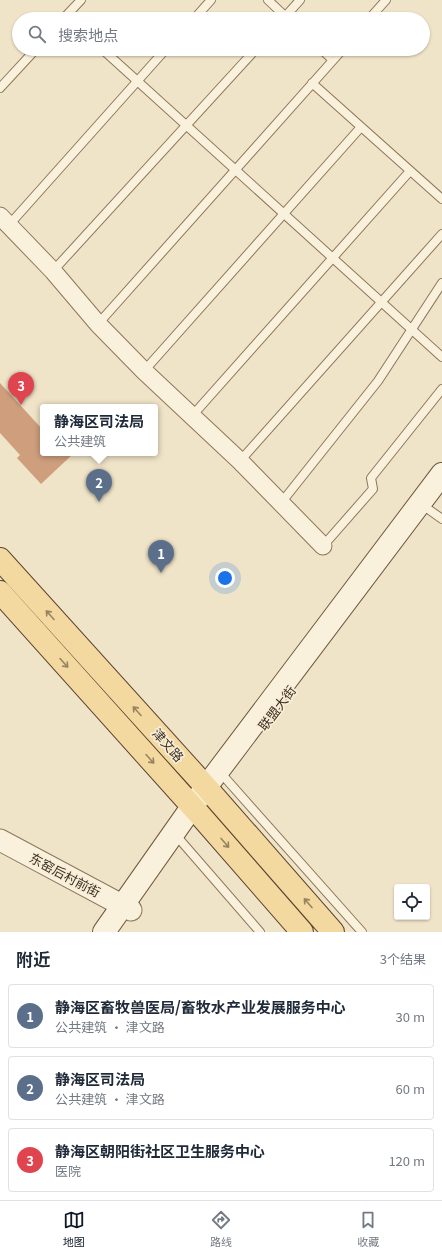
<!DOCTYPE html>
<html lang="zh">
<head>
<meta charset="utf-8">
<style>
  body { margin:0; font-family:Georgia,"Noto Sans SC",serif; background:#f2f2f3; color:#1f2937 }
  .controls { position:absolute; right:12px; bottom:12px; display:grid; overflow:hidden; border-radius:4px; box-shadow:0 1px 3px #0004 }
  .controls button { width:36px; height:36px; display:grid; place-items:center; padding:0; border:0; border-bottom:1px solid #e0e1e3; background:#fff; color:#1f2937; font:20px sans-serif }
  .you { position:absolute; left:225px; top:578px; width:14px; height:14px; margin:-10px; border:3px solid #fff; border-radius:50%; background:#1a73e8; box-shadow:0 0 0 6px #1a73e833 }
  .badge { display:grid; place-items:center; width:26px; height:26px; border-radius:50%; background:#111827; color:#fff; font-size:13px; font-weight:700 }
  .pin { position:absolute; translate:-50% -33px; filter:drop-shadow(0 1px 2px #0008) }
  .pin::after { content:''; position:absolute; top:21px; width:14px; height:12px; background:inherit; clip-path:polygon(0 0,100% 0,50% 100%) }
  .popup { position:absolute; left:40px; top:404px; width:118px; height:52px; box-sizing:border-box; display:grid; place-content:center; border-radius:4px; background:#fff; filter:drop-shadow(0 1px 3px #0005); font-size:13px; white-space:nowrap; color:#747a83 }
  .popup b { font-size:15px; color:#1f2937 }
  .popup::after { content:''; position:absolute; left:50%; top:100%; margin-left:-8px; border:8px solid transparent; border-top-color:#fff }
  .list { margin:0; padding:0; list-style:none }
  h2 { display:flex; justify-content:space-between; align-items:center; height:52px; margin:0; padding:0 16px; font-size:17px }
  h2 small { font-size:13px; font-weight:400; color:#747a83 }
  .list li { display:grid; grid-template-columns:26px 1fr auto; gap:12px; align-items:center; box-sizing:border-box; height:64px; margin:0 8px 8px; padding:0 8px; border:1px solid #e0e1e3; border-radius:4px }
  .list b { display:block; font-size:15px; white-space:nowrap }
  .list p { margin:0; font-size:13px; white-space:nowrap; color:#747a83 }
  .list em { font-size:13px; font-style:normal; color:#747a83 }
  .icon { flex:none; width:22px; height:22px; fill:none; stroke:currentColor; stroke-width:2; stroke-linecap:round; stroke-linejoin:round }
  .map { position:relative; flex:none; width:442px; height:932px; overflow:hidden }
  .search { position:absolute; background:#fff; box-shadow:0 1px 3px #0004; left:12px; right:12px; top:12px; height:44px; display:flex; align-items:center; gap:10px; box-sizing:border-box; padding:0 14px; border-radius:22px; color:#747a83; font-size:15px }
  .sheet { height:268px; background:#fff }
  nav { display:flex; justify-content:space-around; align-items:center; box-sizing:border-box; height:56px; border-top:1px solid #e0e1e3; background:#fff; font-size:11px; color:#747a83 }
  nav a { display:grid; justify-items:center; gap:2px }
  nav .on { color:#111827 }
  .map>svg:first-child { display:block }
</style>
</head>
<body>
<div class="map">
<svg width="442" height="932" viewBox="0 0 442 932">
  <rect width="100%" height="100%" fill="#f0e4c8"/>
  <!-- building -->
  <path fill="#cf9f7d" d="M0 383 43 430V453H72L73 454 41 484 17 458 20 455 0 433Z"/>
  <g fill="none" stroke-linecap="round" stroke-linejoin="round">
    <defs>
      <path id="service" d="M268 0 288 19
        M63 19 81 0
        M194 19 211 0
        M283 19 300 0
        M369 19 386 0
        M102 49 442 357
        M321 49 333 60
        M312 83 442 199
        M0 88 36 49
        M9 225 166 49
        M53 271 256 49
        M98 324 343 49
        M144 371 361 127
        M192 416 410 171
        M240 461 442 234
        M281 503 378 381 442 283
        M421 504 442 519
        M323 546 373 489 371 478 442 389
        M219 771 362 932
        M174 833 260 932"/>
      <path id="minor" d="M0 216 53 271 98 324 144 371 240 461 323 546"/>
      <path id="tertiary" d="M0 840 131 910"/>
      <path id="secondary" d="M104 932 206 787 442 474"/>
      <path id="primary" d="M0 559 206 787 333 932
        M0 592 199 814 302 932"/>
    </defs>
    <!-- service casing -->
    <use href="#service" stroke="#8d765c" stroke-width="10"/>
    <!-- minor casing -->
    <use href="#minor" stroke="#8d765c" stroke-width="19"/>
    <!-- tertiary casing -->
    <use href="#tertiary" stroke="#8d765c" stroke-width="23"/>
    <!-- secondary casing -->
    <use href="#secondary" stroke="#6f573f" stroke-width="24"/>
    <!-- primary casing -->
    <use href="#primary" stroke="#5b4430" stroke-width="24"/>
    <!-- service -->
    <use href="#service" stroke="#faf1dc" stroke-width="8"/>
    <!-- minor -->
    <use href="#minor" stroke="#faf1dc" stroke-width="17"/>
    <!-- tertiary -->
    <use href="#tertiary" stroke="#faf1dc" stroke-width="21"/>
    <!-- secondary -->
    <use href="#secondary" stroke="#faf1dc" stroke-width="22"/>
    <!-- primary -->
    <use href="#primary" stroke="#f3d9a0" stroke-width="22"/>
  </g>
  <!-- one-way arrows -->
  <defs><path id="oneway-shaft" d="M-6 0H5M1.5-3L5.5 0L1.5 3" fill="none" stroke-width="1.6" stroke-linecap="round" stroke-linejoin="round"/></defs>
  <g stroke="#988460">
    <use href="#oneway-shaft" transform="translate(50 615) rotate(-132)"/>
    <use href="#oneway-shaft" transform="translate(64 663) rotate(48)"/>
    <use href="#oneway-shaft" transform="translate(137 711) rotate(-132)"/>
    <use href="#oneway-shaft" transform="translate(150 759) rotate(48)"/>
    <use href="#oneway-shaft" transform="translate(225 843) rotate(49)"/>
    <use href="#oneway-shaft" transform="translate(308 903) rotate(-131)"/>
  </g>
  <g text-anchor="middle" stroke-width="3.5" stroke-linejoin="round" paint-order="stroke">
    <!-- street labels -->
    <g font-size="13" fill="#3d2e20" stroke="#f7eed8">
      <text transform="translate(277 708) rotate(-53)" y="5">联盟大街</text>
      <text transform="translate(168 745) rotate(48)" y="5">津文路</text>
      <text transform="translate(65 875) rotate(28)" y="5">东窑后村前街</text>
    </g>
  </g>
</svg>
<div class="controls">
<button><svg class="icon" aria-label="locate" viewBox="0 0 24 24"><circle cx="12" cy="12" r="6"/><path d="M12 2v4M12 18v4M2 12h4M18 12h4"/></svg></button>
</div>
<div class="you"></div>
<div class="pin badge" style="left:161px;top:573px;background:#5c6f8a">1</div>
<div class="pin badge" style="left:99px;top:502px;background:#5c6f8a">2</div>
<div class="popup"><b>静海区司法局</b>公共建筑</div>
<div class="pin badge" style="left:21px;top:405px;background:#e0444e">3</div>
<div class="search"><svg class="icon" aria-label="search" viewBox="0 0 24 24"><circle cx="10" cy="10" r="6"/><path d="M15 15l6 6"/></svg>搜索地点</div>
</div>
<section class="sheet">
<h2>附近<small>3个结果</small></h2>
<ul class="list">
<li><span class="badge" style="background:#5c6f8a">1</span><div><b>静海区畜牧兽医局/畜牧水产业发展服务中心</b><p>公共建筑 · 津文路</p></div><em>30 m</em></li>
<li><span class="badge" style="background:#5c6f8a">2</span><div><b>静海区司法局</b><p>公共建筑 · 津文路</p></div><em>60 m</em></li>
<li><span class="badge" style="background:#e0444e">3</span><div><b>静海区朝阳街社区卫生服务中心</b><p>医院</p></div><em>120 m</em></li>
</ul>
</section>
<nav>
<a class="on"><svg class="icon" aria-label="map" viewBox="0 0 24 24"><path d="M3 6l6-2 6 2 6-2v14l-6 2-6-2-6 2zM9 4v14M15 6v14"/></svg>地图</a>
<a><svg class="icon" aria-label="directions" viewBox="0 0 24 24"><path d="M12 3l9 9-9 9-9-9zM9 14v-3h6M13 9l2 2-2 2"/></svg>路线</a>
<a><svg class="icon" aria-label="saved" viewBox="0 0 24 24"><path d="M7 4h10v16l-5-4-5 4z"/></svg>收藏</a>
</nav>
</body>
</html>
